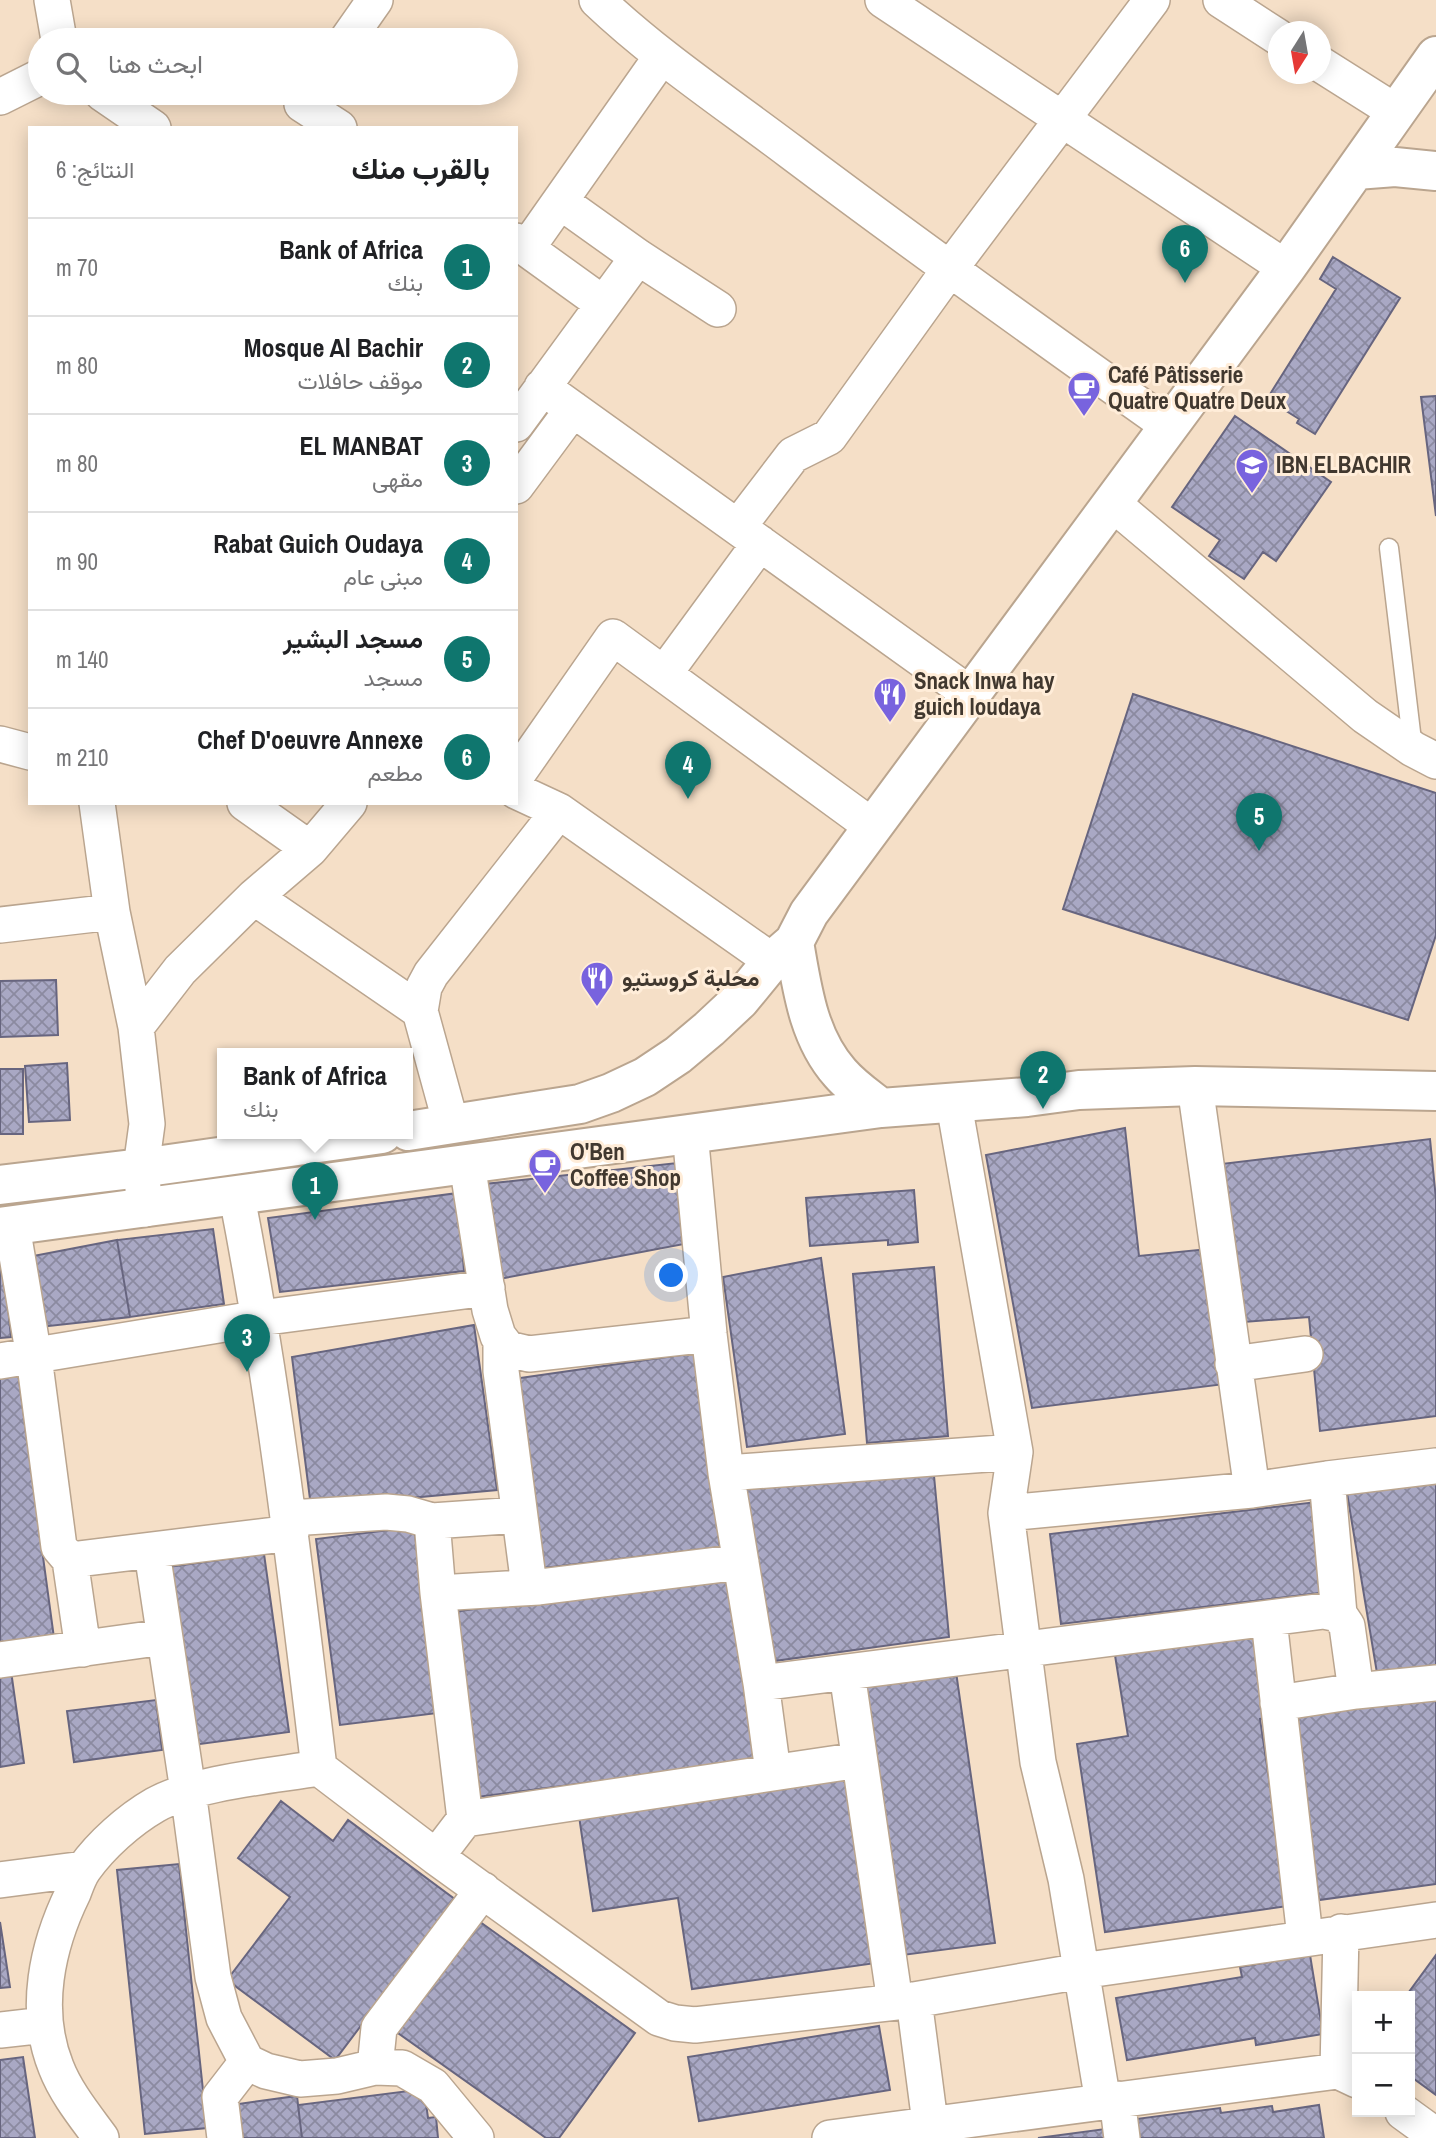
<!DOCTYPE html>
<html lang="ar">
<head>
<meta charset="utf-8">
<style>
  body { margin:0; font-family:"Archivo Narrow",Vazirmatn,sans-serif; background:#f6f6f6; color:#202124; direction:rtl }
  .controls { position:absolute; right:21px; bottom:21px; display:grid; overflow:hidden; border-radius:0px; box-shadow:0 4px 18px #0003 }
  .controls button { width:63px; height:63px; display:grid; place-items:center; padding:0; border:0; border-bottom:2px solid #e0e0e0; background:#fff; color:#202124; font:35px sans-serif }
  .compass { position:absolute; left:1268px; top:21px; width:63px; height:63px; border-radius:50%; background:#fff; box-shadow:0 4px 18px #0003; rotate:191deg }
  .you { position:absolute; left:672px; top:1276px; width:24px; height:24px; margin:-18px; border:5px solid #fff; border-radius:50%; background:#1a73e8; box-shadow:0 0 0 10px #1a73e833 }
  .badge { display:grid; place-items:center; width:46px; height:46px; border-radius:50%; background:#0f766e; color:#fff; font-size:23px; font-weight:700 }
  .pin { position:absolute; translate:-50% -58px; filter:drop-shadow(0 2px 4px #0008) }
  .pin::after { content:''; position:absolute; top:37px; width:24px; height:21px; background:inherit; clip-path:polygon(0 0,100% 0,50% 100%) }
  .popup { position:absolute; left:217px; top:1048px; width:196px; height:91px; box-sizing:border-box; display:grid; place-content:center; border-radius:0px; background:#fff; filter:drop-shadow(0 2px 5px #0005); font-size:23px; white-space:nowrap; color:#757577 }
  .popup b { font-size:26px; color:#202124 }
  .popup::after { content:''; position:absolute; left:50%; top:100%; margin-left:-14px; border:14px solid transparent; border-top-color:#fff }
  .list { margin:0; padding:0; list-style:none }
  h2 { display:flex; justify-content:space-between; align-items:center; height:91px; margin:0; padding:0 28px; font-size:30px }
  h2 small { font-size:23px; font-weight:400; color:#757577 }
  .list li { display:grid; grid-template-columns:46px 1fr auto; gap:21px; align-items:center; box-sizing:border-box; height:98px; padding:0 28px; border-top:2px solid #e0e0e0 }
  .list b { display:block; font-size:26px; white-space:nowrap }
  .list p { margin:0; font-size:23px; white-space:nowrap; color:#757577 }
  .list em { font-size:23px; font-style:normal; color:#757577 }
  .icon { flex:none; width:38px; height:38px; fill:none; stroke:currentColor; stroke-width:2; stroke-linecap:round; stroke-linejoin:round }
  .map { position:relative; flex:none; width:1436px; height:2138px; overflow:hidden; direction:ltr }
  .search { position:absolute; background:#fff; box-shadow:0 4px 18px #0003; left:28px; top:28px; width:490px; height:77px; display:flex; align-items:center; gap:18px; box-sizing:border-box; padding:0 24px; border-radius:38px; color:#757577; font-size:26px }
  .panel { position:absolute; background:#fff; box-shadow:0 4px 18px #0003; left:28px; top:126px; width:490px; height:679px; border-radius:0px; direction:rtl }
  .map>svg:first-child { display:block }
</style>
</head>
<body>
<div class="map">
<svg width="1436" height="2138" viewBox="0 0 1436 2138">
  <defs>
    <pattern id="building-cross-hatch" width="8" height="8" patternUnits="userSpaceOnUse" patternTransform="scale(1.75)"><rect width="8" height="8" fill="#a9a8c4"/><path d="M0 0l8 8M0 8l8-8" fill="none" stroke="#8b8aa0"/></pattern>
  </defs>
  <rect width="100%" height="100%" fill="#f5dfc7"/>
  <!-- building -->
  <path fill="url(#building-cross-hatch)" stroke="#67657f" stroke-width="2" d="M1333 257 1400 298 1315 434 1297 423 1299 419 1267 399 1336 289 1320 279Z
    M1436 396V516L1421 397Z
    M1235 416 1331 482 1276 561 1263 552 1244 579 1209 556 1220 540 1172 507Z
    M1133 694 1436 793V935L1408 1020 1063 909Z
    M56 980 58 1035 0 1037V981Z
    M67 1063 70 1120 29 1122 25 1066Z
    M0 1069H23V1134H0Z
    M1125 1128 1139 1256 1208 1249 1225 1384 1032 1408 986 1155Z
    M1430 1139 1436 1199V1416L1320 1431 1309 1317 1244 1322 1221 1164Z
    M677 1163 684 1244 499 1279 485 1184Z
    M914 1190 918 1242 888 1245V1240L810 1246 806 1198Z
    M458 1193 464 1271 280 1292 268 1218Z
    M213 1229 224 1304 130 1317 117 1240Z
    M117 1240 130 1317 40 1327 28 1257Z
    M2 1248 11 1337 0 1338V1249Z
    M821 1258 845 1434 747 1447 723 1277Z
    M934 1267 948 1436 867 1443 853 1274Z
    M474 1325 497 1490 311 1507 292 1357Z
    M695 1353 720 1547 535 1569 507 1380Z
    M17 1365 54 1638 0 1645V1368Z
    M933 1465 949 1637 767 1662 744 1484Z
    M1436 1479V1670L1377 1673 1347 1493Z
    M1325 1501 1336 1591 1061 1624 1050 1534Z
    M414 1527 438 1713 340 1725 316 1539Z
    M264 1554 289 1732 193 1745 168 1567Z
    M731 1576 755 1761 477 1797 452 1612Z
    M1255 1629 1269 1718 1260 1719 1288 1906 1105 1932 1077 1744 1128 1736 1114 1649Z
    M11 1671 24 1763 0 1767V1673Z
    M956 1672 995 1943 903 1955 865 1685Z
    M1436 1692V1884L1319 1900 1294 1711Z
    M156 1700 162 1750 74 1762 67 1711Z
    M848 1776 876 1963 692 1989 678 1898 593 1911 579 1816Z
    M281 1801 333 1841 348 1820 456 1900 335 2060 227 1980 290 1897 238 1858Z
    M179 1864 207 2128 145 2134 117 1870Z
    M476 1919 635 2033 559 2138H546L395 2031Z
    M0 1922 10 1987 0 1988Z
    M1310 1955 1323 2034 1256 2045 1255 2038 1127 2060 1116 1998 1242 1977 1240 1967Z
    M1436 1955V2095L1410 2076V1996H1406Z
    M879 2026 890 2090 699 2121 688 2057Z
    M23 2057 35 2138H0V2060Z
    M424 2089 428 2118 436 2117 438 2138H302L298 2105Z
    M297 2096 302 2138H235L231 2105Z
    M1319 2105 1324 2138H1138L1136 2119 1220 2108 1221 2113 1272 2106 1273 2112Z
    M1105 2129 1107 2138H1038Z"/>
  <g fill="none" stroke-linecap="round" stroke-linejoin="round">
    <defs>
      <path id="service" d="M1389 548 1413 749"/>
      <path id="minor" d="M52 0 59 40
        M597 0C656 56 725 102 790 151 915 245 1042 336 1169 426
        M883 0 1286 268
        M1221 0 1278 37
        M347 40 375 0
        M1320 64 1396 112
        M102 93 153 128
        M0 97 40 77
        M302 104 339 128
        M561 202 638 257 718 309
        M516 241 602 303
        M527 248 662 56
        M542 387 970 694
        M516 424 638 257
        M516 486 573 409
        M1112 503 1365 716 1413 749 1436 761
        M738 527 793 455 829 437 949 270 1152 0
        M664 674 760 543
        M0 744 30 752
        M516 776 613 637 873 827
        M516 791 559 811 772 961
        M97 803 112 912 136 1027 147 1124 141 1168 145 1209
        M245 803 310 849
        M254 897 420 1011
        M0 925 112 912
        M136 1027 180 970 254 897 310 849 349 803
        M1195 1086 1252 1490
        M954 1104 1015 1452 1006 1513 1038 1762 1066 1879 1103 2102
        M451 1124 420 1011 424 987 431 974 559 811
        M690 1133 709 1334 726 1473 1015 1452
        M467 1164 490 1310 498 1336 508 1349 529 1354 709 1334
        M237 1197C274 1387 296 1576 319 1768L436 1857 659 2018 675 2023 695 2025 914 2000 1081 1971 1436 1920
        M12 1226 34 1357 59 1547 70 1560 83 1649
        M501 1341V1371L529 1586
        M0 1361 260 1318 487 1288
        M1233 1364 1305 1354
        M726 1473 761 1683 773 1772
        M1327 1479 1339 1614
        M1006 1513 1252 1490 1327 1479 1436 1466
        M290 1518 386 1512 408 1514 432 1521 519 1515
        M432 1521 438 1593 465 1819
        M152 1552 188 1791 213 1977 224 2018 247 2062 266 2071 300 2079 337 2076 375 2067 402 2068 433 2086 476 2138
        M70 1560 291 1533
        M438 1593 539 1587 741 1562
        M1269 1620 1305 1937
        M0 1660 164 1637
        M847 1673 895 2002
        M761 1683 1324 1611 1339 1614 1347 1626 1356 1691 1436 1683
        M1278 1703 1356 1691
        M436 1857 465 1819 859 1760
        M0 1880 84 1869
        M914 2000 932 2138
        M0 2030 45 2025
        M375 2067 379 2028 483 1890
        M1338 2071 1341 1932
        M1117 2099 1122 2138
        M1403 2112 1436 2136
        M101 2138C85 2116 66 2093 56 2067 33 2010 47 1946 73 1893 76 1885 79 1876 84 1869 101 1845 129 1820 155 1805 196 1782 271 1776 319 1768
        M225 2138 220 2097 247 2062
        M830 2138 1338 2071 1357 2080"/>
      <path id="tertiary" d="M1356 170 1395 167 1436 171
        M794 942C802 988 808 1037 840 1073 852 1087 867 1097 881 1108
        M408 1131 580 1104 611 1093 645 1077 678 1055 709 1029 740 1000 772 961 794 942 809 913 1286 268 1436 56
        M0 1185 141 1168 382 1134
        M0 1227 881 1108 1027 1097 1079 1090 1195 1086 1436 1091"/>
    </defs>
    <!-- service casing -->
    <use href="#service" stroke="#baa58f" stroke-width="21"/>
    <!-- minor casing -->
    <use href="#minor" stroke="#baa58f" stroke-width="38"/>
    <!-- tertiary casing -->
    <use href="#tertiary" stroke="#baa58f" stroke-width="42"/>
    <!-- service -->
    <use href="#service" stroke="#fff" stroke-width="18"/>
    <!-- minor -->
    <use href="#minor" stroke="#fff" stroke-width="35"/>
    <!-- tertiary -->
    <use href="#tertiary" stroke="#fff" stroke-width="38"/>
  </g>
  <!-- icons -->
  <defs>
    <symbol id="cafe-pin" viewBox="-11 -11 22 30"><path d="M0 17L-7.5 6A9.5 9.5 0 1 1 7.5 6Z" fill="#7863de" stroke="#ffedd9"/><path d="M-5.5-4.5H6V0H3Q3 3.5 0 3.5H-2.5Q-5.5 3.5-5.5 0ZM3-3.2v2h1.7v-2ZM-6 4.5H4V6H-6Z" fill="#fff"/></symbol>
    <symbol id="school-pin" viewBox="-11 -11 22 30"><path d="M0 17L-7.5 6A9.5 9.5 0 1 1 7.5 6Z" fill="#7863de" stroke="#ffedd9"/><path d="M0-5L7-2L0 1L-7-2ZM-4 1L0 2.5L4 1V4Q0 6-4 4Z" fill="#fff"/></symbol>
    <symbol id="restaurant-pin" viewBox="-11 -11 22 30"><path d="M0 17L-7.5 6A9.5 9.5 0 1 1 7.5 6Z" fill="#7863de" stroke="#ffedd9"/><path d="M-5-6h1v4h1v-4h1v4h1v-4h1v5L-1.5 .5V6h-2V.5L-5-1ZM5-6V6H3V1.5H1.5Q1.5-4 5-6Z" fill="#fff"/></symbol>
  </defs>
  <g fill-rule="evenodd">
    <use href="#cafe-pin" x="1065" y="369" width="38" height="52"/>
    <use href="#school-pin" x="1233" y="446" width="38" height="52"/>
    <use href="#restaurant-pin" x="871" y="675" width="38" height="52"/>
    <use href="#restaurant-pin" x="578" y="959" width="38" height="52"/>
    <use href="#cafe-pin" x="526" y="1146" width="38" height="52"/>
  </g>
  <g text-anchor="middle" stroke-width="6" stroke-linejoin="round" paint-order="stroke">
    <!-- poi labels -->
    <g font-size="23" font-weight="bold" fill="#41382f" stroke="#ffedd9" text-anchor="start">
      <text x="1108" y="383">Café Pâtisserie<tspan x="1108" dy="26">Quatre Quatre Deux</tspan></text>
      <text x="1276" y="473">IBN ELBACHIR</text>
      <text x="914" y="689">Snack Inwa hay<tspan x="914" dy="26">guich loudaya</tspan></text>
      <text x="622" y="986">محلبة كروستيو</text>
      <text x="570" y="1160">O'Ben<tspan x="570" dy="26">Coffee Shop</tspan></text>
    </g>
  </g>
</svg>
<div class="controls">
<button>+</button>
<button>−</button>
</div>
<svg class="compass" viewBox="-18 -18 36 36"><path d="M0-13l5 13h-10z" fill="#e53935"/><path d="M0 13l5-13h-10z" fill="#757577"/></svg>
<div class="you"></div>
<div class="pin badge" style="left:315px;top:1220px">1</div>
<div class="popup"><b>Bank of Africa</b>بنك</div>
<div class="pin badge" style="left:1043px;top:1109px">2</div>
<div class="pin badge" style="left:247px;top:1372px">3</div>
<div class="pin badge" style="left:688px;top:799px">4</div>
<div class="pin badge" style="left:1259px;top:851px">5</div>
<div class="pin badge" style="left:1185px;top:283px">6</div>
<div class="search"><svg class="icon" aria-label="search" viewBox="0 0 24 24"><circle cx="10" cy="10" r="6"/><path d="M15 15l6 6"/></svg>ابحث هنا</div>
<section class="panel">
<h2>بالقرب منك<small>النتائج: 6</small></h2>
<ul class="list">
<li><span class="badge">1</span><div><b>Bank of Africa</b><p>بنك</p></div><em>70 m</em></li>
<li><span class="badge">2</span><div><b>Mosque Al Bachir</b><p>موقف حافلات</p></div><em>80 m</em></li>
<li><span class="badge">3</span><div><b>EL MANBAT</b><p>مقهى</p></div><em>80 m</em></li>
<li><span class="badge">4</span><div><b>Rabat Guich Oudaya</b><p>مبنى عام</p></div><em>90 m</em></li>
<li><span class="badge">5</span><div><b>مسجد البشير</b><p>مسجد</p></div><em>140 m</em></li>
<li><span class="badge">6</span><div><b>Chef D'oeuvre Annexe</b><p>مطعم</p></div><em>210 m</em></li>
</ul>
</section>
</div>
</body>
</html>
